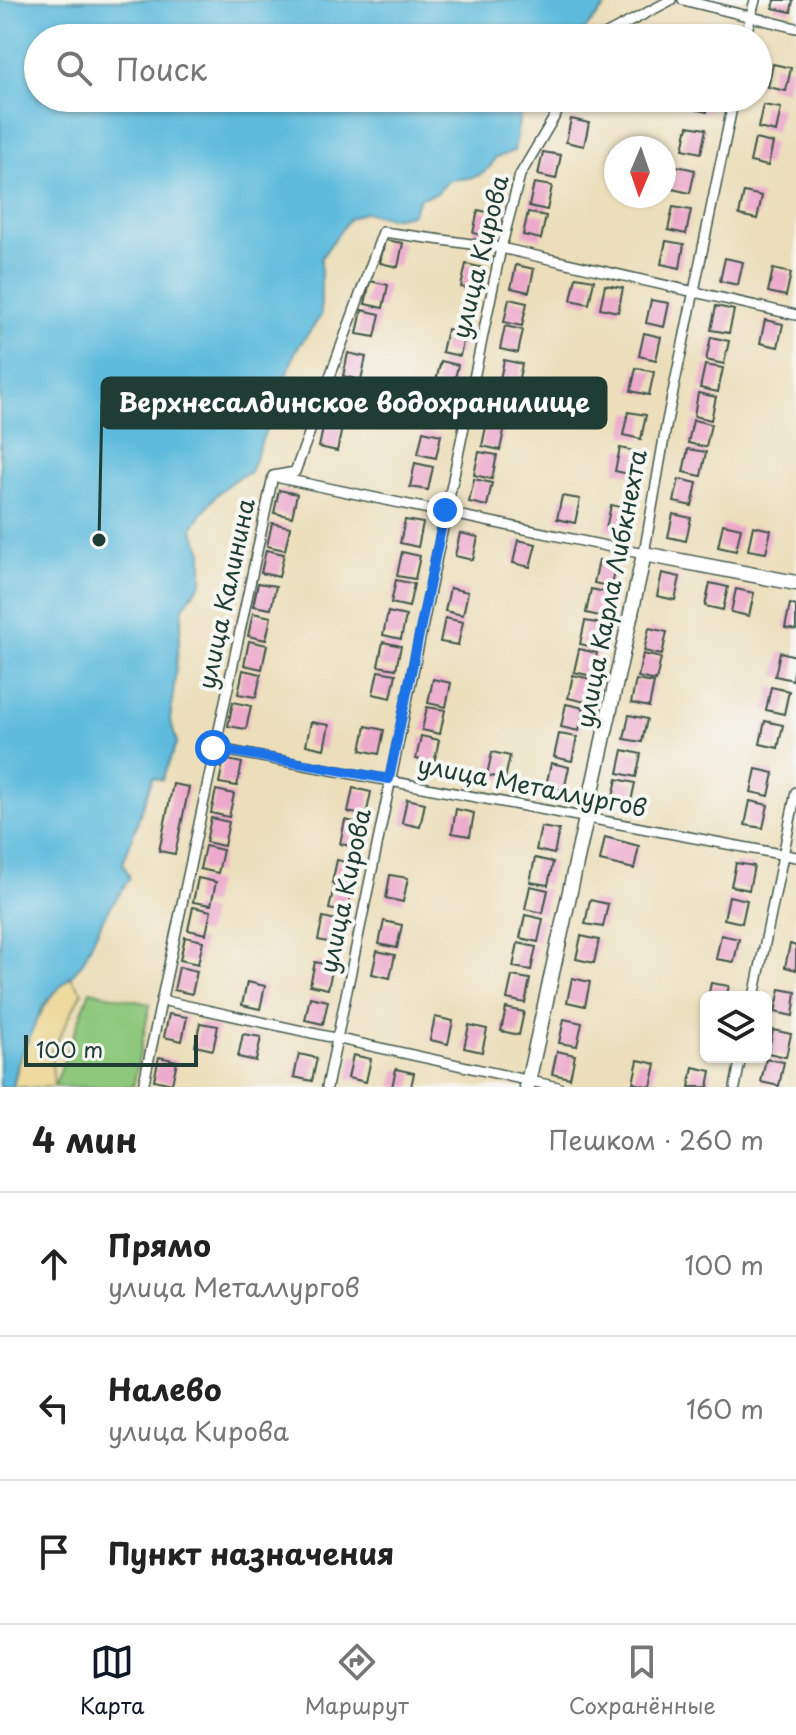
<!DOCTYPE html>
<html lang="ru">
<head>
<meta charset="utf-8">
<style>
  body { margin:0; font-family:"Playpen Sans",sans-serif; background:#f6f6f6; color:#222 }
  .controls { position:absolute; right:24px; bottom:24px; display:grid; overflow:hidden; border-radius:12px; box-shadow:0 2px 6px #0004 }
  .controls button { width:72px; height:72px; display:grid; place-items:center; padding:0; border:0; border-bottom:2px solid #e0e0e0; background:#fff; color:#222; font:40px sans-serif }
  .compass { position:absolute; left:604px; top:136px; width:72px; height:72px; border-radius:50%; background:#fff; box-shadow:0 2px 6px #0004; rotate:182deg }
  .scale { position:absolute; left:24px; bottom:20px; width:174px; box-sizing:border-box; padding-left:8px; border:4px solid #1f3d34; border-top:0; font-size:22px; line-height:28px; white-space:nowrap; color:#1f3d34; -webkit-text-stroke:6px #f6f6f2; paint-order:stroke }
  .stop { position:absolute; width:24px; height:24px; margin:-18px; border:6px solid #1a73e8; border-radius:50%; background:#fff }
  .stop.end { background:#1a73e8; border-color:#fff; box-shadow:0 2px 8px #0008 }
  .list { margin:0; padding:0; list-style:none }
  h2 { display:flex; justify-content:space-between; align-items:center; height:104px; margin:0; padding:0 32px; font-size:34px }
  h2 small { font-size:26px; font-weight:400; color:#767676 }
  .list li { display:grid; grid-template-columns:52px 1fr auto; gap:24px; align-items:center; box-sizing:border-box; height:144px; padding:0 32px; border-top:2px solid #e0e0e0 }
  .list b { display:block; font-size:30px; white-space:nowrap }
  .list p { margin:0; font-size:26px; white-space:nowrap; color:#767676 }
  .list em { font-size:26px; font-style:normal; color:#767676 }
  .icon { flex:none; width:44px; height:44px; fill:none; stroke:currentColor; stroke-width:2; stroke-linecap:round; stroke-linejoin:round }
  .map { position:relative; flex:none; width:796px; height:1087px; overflow:hidden }
  .search { position:absolute; background:#fff; box-shadow:0 2px 6px #0004; left:24px; right:24px; top:24px; height:88px; display:flex; align-items:center; gap:20px; box-sizing:border-box; padding:0 28px; border-radius:44px; color:#767676; font-size:30px }
  .sheet { height:536px; background:#fff }
  nav { display:flex; justify-content:space-around; align-items:center; box-sizing:border-box; height:112px; border-top:2px solid #e0e0e0; background:#fff; font-size:22px; color:#767676 }
  nav a { display:grid; justify-items:center; gap:4px }
  nav .on { color:#111827 }
  .map>svg:first-child { display:block }
</style>
</head>
<body>
<div class="map">
<svg width="796" height="1087" viewBox="0 0 796 1087">
  <rect width="100%" height="100%" fill="#f6f6f2"/>
  <filter id="ink" filterUnits="userSpaceOnUse"><feTurbulence type="fractalNoise" baseFrequency=".0125" numOctaves="2"/><feDisplacementMap in="SourceGraphic" scale="16" xChannelSelector="R" yChannelSelector="G"/><feConvolveMatrix kernelMatrix="1 2 1 2 8 2 1 2 1" color-interpolation-filters="sRGB"/></filter>
  <filter id="wash" filterUnits="userSpaceOnUse"><feTurbulence type="fractalNoise" baseFrequency=".006" numOctaves="4" result="noise"/><feDisplacementMap in="SourceGraphic" scale="32" xChannelSelector="R" yChannelSelector="G"/><feGaussianBlur stdDeviation="1.8" result="paint"/><feColorMatrix in="noise" values="0 0 0 0 0 0 0 0 0 0 0 0 0 0 0 0 0 1.4 0 .05"/><feComposite in="paint" operator="in"/></filter>
  <g filter="url(#wash)">
    <rect width="100%" height="100%" fill="#ecdeba"/>
    <!-- green -->
    <path fill="#8ec87c" stroke="#568258" stroke-width="2" d="M90 991 150 1004 133 1087H54Z"/>
    <!-- sand -->
    <path fill="#eeda9e" stroke="#868c69" stroke-width="2" d="M68 974 82 992 51 1053 54 1087H13C22 1044 40 1008 68 974Z"/>
    <!-- water -->
    <path fill="#5fbbdd" stroke="#3f7c88" stroke-width="2" d="M0 0H611L578 38H38V98H530L521 108 514 151 495 158C486 179 470 178 449 180L437 193 420 198 412 214 391 218 364 212 349 219 321 258V316L296 350 250 472C221 483 209 504 192 528L202 551V582L183 607 170 721 177 742 162 780 153 777 123 864 130 878 104 917 82 964 44 1004 18 1062 13 1087H0Z"/>
    <g id="blocks">
      <!-- building -->
      <path fill="#eca9cb" d="M775 0H793L791 12 773 8Z
        M773 64 791 68 786 91 768 87Z
        M691 98H710L707 112 689 108Z
        M763 105 781 108 776 132 758 128Z
        M571 119 589 123 584 146 566 142Z
        M688 126 706 129 701 153 683 149Z
        M755 139 773 143 768 166 750 162Z
        M543 152 561 155 556 179 538 175Z
        M677 166 695 170 690 193 672 189Z
        M534 183 552 186 547 210 529 206Z
        M744 192 762 196 757 219 739 215Z
        M673 207 691 210 686 234 668 230Z
        M478 210 496 214 491 237 473 233Z
        M528 212 546 216 541 239 523 235Z
        M385 240 403 243 398 267 380 263Z
        M666 241 684 244 680 268 661 264Z
        M725 258 743 262 738 285 720 281Z
        M466 264 484 268 479 291 461 287Z
        M516 265 534 269 529 292 511 288Z
        M773 269 791 273 786 296 768 292Z
        M576 277 594 280 589 304 571 300Z
        M370 281 388 285 383 308 365 304Z
        M605 285 623 288 618 312 600 308Z
        M509 299 527 303 522 326 504 322Z
        M651 300 669 303 664 327 646 323Z
        M716 306 734 310 729 333 711 330Z
        M362 310 380 314 375 337 357 334Z
        M765 320 783 324 778 347 760 343Z
        M505 326 523 330 518 353 500 349Z
        M447 329 465 333 460 356 442 352Z
        M644 333 661 337 656 360 639 356Z
        M711 337 729 341 724 364 706 360Z
        M348 353 366 357 361 380 343 376Z
        M504 360 522 364 517 387 499 384Z
        M441 361 458 365 453 388 435 384Z
        M705 365 723 368 718 392 700 388Z
        M636 368 654 372 649 395 631 391Z
        M698 393 716 397 711 420 694 416Z
        M628 412 646 415 641 439 623 435Z
        M693 420 711 424 706 447 688 443Z
        M487 422 505 426 500 450 482 446Z
        M324 424 342 428 337 451 319 447Z
        M423 431 441 435 436 458 418 454Z
        M620 448 638 452 633 475 615 471Z
        M688 449 706 452 701 476 683 472Z
        M479 452 497 455 492 479 474 475Z
        M415 463 433 467 428 490 410 487Z
        M474 479 492 483 487 506 469 502Z
        M679 479 697 483 692 506 674 502Z
        M279 490 297 494 292 517 274 513Z
        M562 496 580 499 575 523 557 519Z
        M611 505 629 509 624 532 606 529Z
        M673 514 691 518 686 541 668 537Z
        M405 520 423 523 418 547 400 543Z
        M272 523 290 527 285 550 267 546Z
        M723 524 741 528 736 551 718 547Z
        M753 526 771 530 766 553 748 550Z
        M460 533 478 537 473 560 455 556Z
        M518 540 536 544 530 567 513 563Z
        M266 550 284 554 279 577 261 573Z
        M402 552 420 556 415 579 397 576Z
        M599 560 616 564 612 587 594 583Z
        M662 573 680 577 675 600 657 596Z
        M396 580 414 584 409 607 391 603Z
        M258 583 276 586 271 609 253 606Z
        M710 583 728 587 723 610 705 606Z
        M450 588 468 592 463 615 445 611Z
        M591 589 609 593 604 617 586 613Z
        M736 589 754 593 749 616 731 612Z
        M790 604 796 606V630L785 628Z
        M388 612 406 616 401 639 383 635Z
        M253 613 271 617 266 640 248 636Z
        M445 618 463 622 458 645 440 642Z
        M585 621 603 624 598 648 580 644Z
        M649 628 667 632 662 655 644 651Z
        M249 641 267 645 262 669 244 665Z
        M383 642 401 646 396 669 378 666Z
        M579 649 597 653 592 676 574 672Z
        M780 652 796 656 793 680 775 676Z
        M643 654 661 658 656 681 638 677Z
        M243 670 261 674 256 697 238 694Z
        M378 671 396 674 391 698 373 694Z
        M573 675 591 679 586 702 568 698Z
        M433 679 451 683 446 707 428 703Z
        M636 680 654 683 649 707 631 703Z
        M771 687 789 691 784 714 766 710Z
        M233 702 251 706 246 729 228 726Z
        M566 704 584 708 579 731 561 727Z
        M427 707 445 710 440 734 422 730Z
        M629 715 647 719 642 742 624 739Z
        M765 721 783 725 778 748 760 744Z
        M311 722 329 725 324 749 306 745Z
        M366 726 384 730 379 754 361 750Z
        M559 734 577 737 572 761 554 757Z
        M421 736 439 740 434 763 416 759Z
        M623 750 641 754 636 777 618 773Z
        M492 752 510 756 505 779 487 775Z
        M224 759 242 763 237 786 219 783Z
        M551 763 569 767 564 790 546 786Z
        M756 769 774 773 769 796 751 792Z
        M617 779 635 783 630 806 612 802Z
        M173 784 189 787 175 854 159 851Z
        M353 788 371 792 366 816 348 812Z
        M216 790 234 794 229 817 211 813Z
        M407 799 425 803 420 827 402 823Z
        M750 801 768 805 763 828 745 825Z
        M456 809 474 813 470 836 452 833Z
        M211 818 229 822 224 846 206 842Z
        M345 820 363 824 358 847 340 844Z
        M541 827 559 830 554 854 536 850Z
        M605 837 639 846 634 869 600 861Z
        M205 846 223 850 218 873 200 869Z
        M535 858 553 862 548 885 530 882Z
        M337 860 355 864 350 887 332 883Z
        M736 863 754 866 749 890 731 886Z
        M390 875 408 878 403 902 386 898Z
        M198 878 216 882 211 905 193 902Z
        M334 886 351 890 347 913 329 909Z
        M530 886 548 890 543 913 525 909Z
        M729 896 747 900 742 923 724 919Z
        M590 900 608 904 603 927 585 924Z
        M193 907 211 911 206 934 188 930Z
        M525 915 543 919 538 942 520 938Z
        M323 917 341 921 336 944 318 940Z
        M384 921 402 925 397 948 379 944Z
        M721 935 739 939 734 962 716 959Z
        M581 936 599 940 594 963 576 959Z
        M185 937 203 941 198 964 180 960Z
        M518 943 536 947 531 970 513 967Z
        M790 944 796 946V970L785 967Z
        M377 951 395 955 390 978 372 974Z
        M315 962 333 966 328 989 310 985Z
        M179 967 197 971 192 994 174 990Z
        M512 976 530 979 525 1003 507 999Z
        M572 978 590 982 585 1006 567 1002Z
        M247 982 265 986 260 1009 242 1005Z
        M711 983 729 986 726 997H708Z
        M780 989 796 992 793 1016 775 1012Z
        M310 997 328 1001 323 1024 305 1020Z
        M506 1008 524 1012 519 1035 501 1031Z
        M169 1014 187 1017 182 1041 164 1037Z
        M435 1017 453 1021 448 1044 430 1040Z
        M564 1019 582 1023 577 1046 559 1043Z
        M200 1023 218 1026 213 1050 195 1046Z
        M469 1025 487 1029 482 1052 464 1048Z
        M773 1030 791 1034 786 1057 768 1053Z
        M243 1034 261 1037 256 1061 238 1057Z
        M557 1051 575 1055 570 1078 552 1074Z
        M299 1054 317 1058 312 1081 294 1077Z
        M353 1055 371 1059 366 1082 348 1078Z
        M159 1057 177 1061 172 1084 154 1080Z
        M766 1059 784 1062 779 1086 761 1082Z
        M638 1060 656 1064 651 1087 633 1083Z
        M693 1067 711 1071 708 1087H689Z
        M396 1069 414 1073 411 1087H392Z"/>
    </g>
  </g>
  <g filter="url(#ink)">
    <use href="#blocks" fill-opacity="0" stroke="#3e5548" stroke-width="2"/>
    <g fill="none" stroke-linecap="round" stroke-linejoin="round">
      <defs>
        <path id="minor" d="M683 0 796 28
          M599 38 671 0
          M745 38 755 0
          M280 478 644 554 667 421 734 98
          M213 748 796 857
          M754 997 796 792
          M161 1000 558 1087
          M143 1087 273 476 295 472 383 232 501 248 796 315
          M327 1087 501 248 520 175 562 104
          M735 1087 741 1057"/>
        <path id="primary" d="M527 1087 644 554 796 583"/>
      </defs>
      <!-- minor casing -->
      <use href="#minor" stroke="#3e5548" stroke-width="12"/>
      <!-- primary casing -->
      <use href="#primary" stroke="#3e5548" stroke-width="17"/>
      <!-- minor -->
      <use href="#minor" stroke="#fff" stroke-width="9"/>
      <!-- primary -->
      <use href="#primary" stroke="#fff" stroke-width="14"/>
    </g>
  </g>
  <g fill="none" stroke-linecap="round" stroke-linejoin="round" filter="url(#ink)">
    <!-- route -->
    <path stroke="#1a73e8" stroke-width="10" d="M213 748 389 779 445 510"/>
  </g>
  <g text-anchor="middle" stroke-width="8" stroke-linejoin="round" paint-order="stroke">
    <!-- street labels -->
    <g font-size="24" fill="#1f3d34" stroke="#f6f6f2">
      <text transform="translate(481 257) rotate(-76)" y="8">улица Кирова</text>
      <text transform="translate(612 589) rotate(-79)" y="8">улица Карла Либкнехта</text>
      <text transform="translate(227 594) rotate(-78)" y="8">улица Калинина</text>
      <text transform="translate(532 787) rotate(11)" y="8">улица Металлургов</text>
      <text transform="translate(346 891) rotate(-78)" y="8">улица Кирова</text>
    </g>
  </g>
  <!-- callouts -->
  <path fill="none" stroke="#1f3d34" stroke-width="3" d="M99 540L102 403"/>
  <circle fill="#1f3d34" stroke="#f6f6f2" stroke-width="3" cx="99" cy="540" r="8"/>
  <rect fill="#1f3d34" stroke="#1f3d34" stroke-width="3" x="102" y="378" width="504" height="50" rx="8"/>
  <g font-size="26" text-anchor="middle" font-weight="bold" fill="#fff">
    <text x="354" y="412">Верхнесалдинское водохранилище</text>
  </g>
</svg>
<div class="controls">
<button><svg class="icon" aria-label="layers" viewBox="0 0 24 24"><path d="M12 4l9 5-9 5-9-5zM3 14l9 5 9-5"/></svg></button>
</div>
<svg class="compass" viewBox="-18 -18 36 36"><path d="M0-13l5 13h-10z" fill="#e53935"/><path d="M0 13l5-13h-10z" fill="#767676"/></svg>
<div class="scale">100 m</div>
<div class="stop" style="left:213px;top:748px"></div>
<div class="stop end" style="left:445px;top:510px"></div>
<div class="search"><svg class="icon" aria-label="search" viewBox="0 0 24 24"><circle cx="10" cy="10" r="6"/><path d="M15 15l6 6"/></svg>Поиск</div>
</div>
<section class="sheet">
<h2>4 мин<small>Пешком · 260 m</small></h2>
<ul class="list">
<li><svg class="icon" aria-label="ahead" viewBox="0 0 24 24"><path d="M12 20V5M6 11l6-6 6 6"/></svg><div><b>Прямо</b><p>улица Металлургов</p></div><em>100 m</em></li>
<li><svg class="icon" aria-label="left" viewBox="0 0 24 24"><path d="M17 20v-9H6M10 6l-5 5 5 5"/></svg><div><b>Налево</b><p>улица Кирова</p></div><em>160 m</em></li>
<li><svg class="icon" aria-label="arrive" viewBox="0 0 24 24"><path d="M6 21V4h12l-3 4 3 4H6"/></svg><div><b>Пункт назначения</b></div></li>
</ul>
</section>
<nav>
<a class="on"><svg class="icon" aria-label="map" viewBox="0 0 24 24"><path d="M3 6l6-2 6 2 6-2v14l-6 2-6-2-6 2zM9 4v14M15 6v14"/></svg>Карта</a>
<a><svg class="icon" aria-label="directions" viewBox="0 0 24 24"><path d="M12 3l9 9-9 9-9-9zM9 14v-3h6M13 9l2 2-2 2"/></svg>Маршрут</a>
<a><svg class="icon" aria-label="saved" viewBox="0 0 24 24"><path d="M7 4h10v16l-5-4-5 4z"/></svg>Сохранённые</a>
</nav>
</body>
</html>
